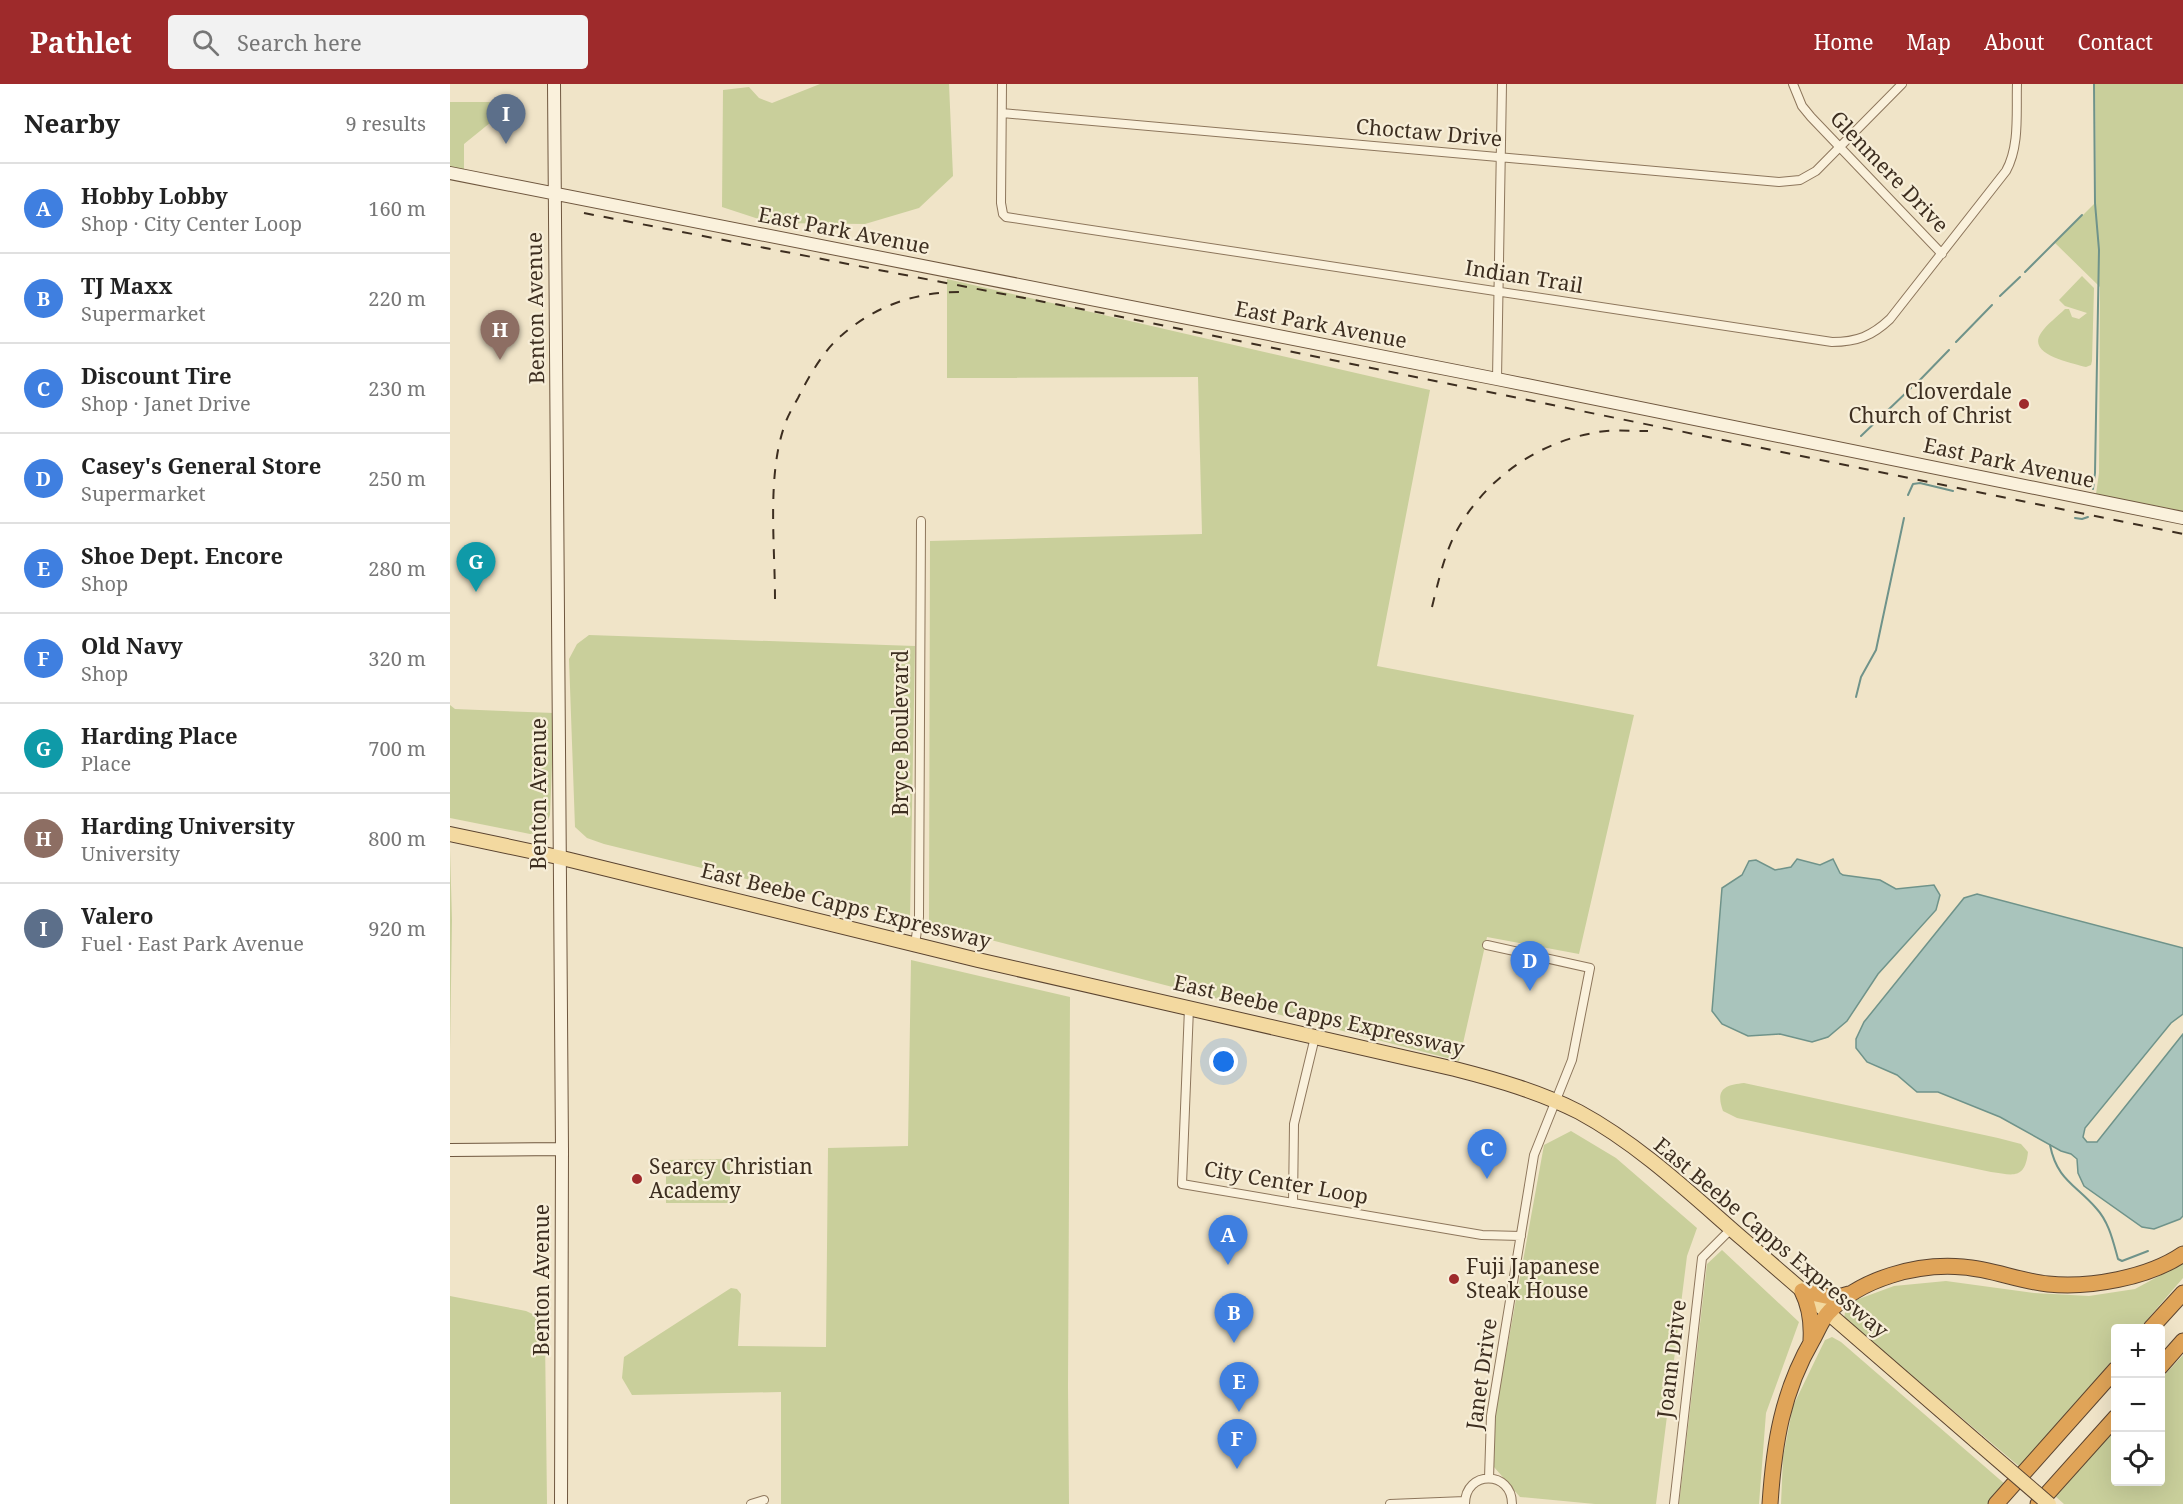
<!DOCTYPE html>
<html lang="en">
<head>
<meta charset="utf-8">
<style>
  body { margin:0; font-family:"Noto Serif",serif; background:#f2f2f2; color:#222 }
  .controls { position:absolute; right:18px; bottom:18px; display:grid; overflow:hidden; border-radius:6px; box-shadow:0 6px 24px #0002 }
  .controls button { width:54px; height:54px; display:grid; place-items:center; padding:0; border:0; border-bottom:2px solid #e0e0e0; background:#fff; color:#222; font:30px sans-serif }
  .you { position:absolute; left:774px; top:978px; width:21px; height:21px; margin:-15px; border:4px solid #fff; border-radius:50%; background:#1a73e8; box-shadow:0 0 0 9px #1a73e833 }
  .badge { display:grid; place-items:center; width:39px; height:39px; border-radius:50%; background:#9e2a2b; color:#fff; font-size:20px; font-weight:700 }
  .pin { position:absolute; translate:-50% -50px; filter:drop-shadow(0 2px 3px #0008) }
  .pin::after { content:''; position:absolute; top:32px; width:21px; height:18px; background:inherit; clip-path:polygon(0 0,100% 0,50% 100%) }
  .list { margin:0; padding:0; list-style:none }
  h2 { display:flex; justify-content:space-between; align-items:center; height:78px; margin:0; padding:0 24px; font-size:26px }
  h2 small { font-size:20px; font-weight:400; color:#767676 }
  .list li { display:grid; grid-template-columns:39px 1fr auto; gap:18px; align-items:center; box-sizing:border-box; height:90px; padding:0 24px; border-top:2px solid #e0e0e0 }
  .list b { display:block; font-size:22px; white-space:nowrap }
  .list p { margin:0; font-size:20px; white-space:nowrap; color:#767676 }
  .list em { font-size:20px; font-style:normal; color:#767676 }
  .icon { flex:none; width:33px; height:33px; fill:none; stroke:currentColor; stroke-width:2; stroke-linecap:round; stroke-linejoin:round }
  .map { position:relative; flex:none; width:1733px; height:1420px; overflow:hidden }
  header { display:flex; align-items:center; gap:36px; box-sizing:border-box; height:84px; padding:0 30px; background:#9e2a2b; color:#fff }
  header strong { font-size:28px }
  nav { display:flex; gap:33px; margin-inline-start:auto; font-size:21px }
  .search { width:420px; height:54px; background:#f2f2f2; display:flex; align-items:center; gap:15px; box-sizing:border-box; padding:0 21px; border-radius:6px; color:#767676; font-size:22px }
  main { display:flex }
  aside { flex:1; background:#fff }
  .map>svg:first-child { display:block }
</style>
</head>
<body>
<header>
<strong>Pathlet</strong>
<div class="search"><svg class="icon" aria-label="search" viewBox="0 0 24 24"><circle cx="10" cy="10" r="6"/><path d="M15 15l6 6"/></svg>Search here</div>
<nav><a>Home</a><a>Map</a><a>About</a><a>Contact</a></nav>
</header>
<main>
<aside>
<h2>Nearby<small>9 results</small></h2>
<ul class="list">
<li><span class="badge" style="background:#3f7fe0">A</span><div><b>Hobby Lobby</b><p>Shop · City Center Loop</p></div><em>160 m</em></li>
<li><span class="badge" style="background:#3f7fe0">B</span><div><b>TJ Maxx</b><p>Supermarket</p></div><em>220 m</em></li>
<li><span class="badge" style="background:#3f7fe0">C</span><div><b>Discount Tire</b><p>Shop · Janet Drive</p></div><em>230 m</em></li>
<li><span class="badge" style="background:#3f7fe0">D</span><div><b>Casey's General Store</b><p>Supermarket</p></div><em>250 m</em></li>
<li><span class="badge" style="background:#3f7fe0">E</span><div><b>Shoe Dept. Encore</b><p>Shop</p></div><em>280 m</em></li>
<li><span class="badge" style="background:#3f7fe0">F</span><div><b>Old Navy</b><p>Shop</p></div><em>320 m</em></li>
<li><span class="badge" style="background:#0f9aa8">G</span><div><b>Harding Place</b><p>Place</p></div><em>700 m</em></li>
<li><span class="badge" style="background:#8d6e63">H</span><div><b>Harding University</b><p>University</p></div><em>800 m</em></li>
<li><span class="badge" style="background:#5c6f8a">I</span><div><b>Valero</b><p>Fuel · East Park Avenue</p></div><em>920 m</em></li>
</ul>
</aside>
<div class="map">
<svg width="1733" height="1420" viewBox="0 0 1733 1420">
  <rect width="100%" height="100%" fill="#f0e4c8"/>
  <!-- green -->
  <path fill="#c9cf9b" d="M370 0H499L503 92 469 124 415 140 321 139 272 123 273 6 299 3 309 14 322 19Z
    M1645 0H1733V427L1646 410 1649 389 1650 203 1605 159 1646 118Z
    M0 18H51V30L14 60V88L0 85Z
    M1632 192 1644 204 1642 277 1641 281 1636 283C1623 279 1576 271 1591 249 1597 240 1607 233 1615 225H1619L1622 233 1629 235 1637 229 1615 222 1609 216Z
    M497 195 980 306 927 582 1184 631 1129 870 1037 853 1009 977 479 840 480 457 752 450 748 293 497 294Z
    M139 551 465 562 460 835 154 760 137 754 125 743 119 575 127 560Z
    M0 621 5 625 104 629 100 731 93 748 80 750 0 734Z
    M0 766 2 836 0 966Z
    M461 876 620 913 618 1303 619 1420H331V1308L182 1311 172 1294 174 1273 281 1204 287 1205 291 1210 288 1262 376 1263 378 1064 458 1062Z
    M1294 999 1548 1054 1571 1060 1578 1068C1575 1096 1563 1091 1541 1088L1287 1034 1273 1027C1265 1005 1275 1001 1294 999Z
    M1121 1047 1166 1074 1247 1144 1237 1172 1206 1420H1145L1070 1413 1044 1383 1045 1331 1094 1061Z
    M280 1075V1119H216V1076Z
    M1272 1166 1349 1238 1316 1329 1309 1420H1229L1257 1180Z
    M1733 1179V1194L1690 1244H1666L1665 1273 1571 1384 1394 1234 1396 1223 1406 1216 1444 1202 1496 1197 1584 1209 1639 1212 1685 1205Z
    M0 1212 76 1227 91 1234 95 1252 97 1420H0Z
    M1382 1253 1391 1258 1556 1401 1539 1420H1331L1333 1373 1343 1322 1375 1256Z
    M1733 1271V1420H1614L1604 1411 1665 1344 1666 1398H1710L1711 1295Z"/>
  <!-- water -->
  <path fill="#a9c4bc" stroke="#6f938a" stroke-width="1.5" d="M1347 775 1370 781 1383 775 1390 789 1393 791 1430 796 1446 805 1484 801 1490 811 1486 826 1428 890 1397 937 1378 953 1362 958 1330 950 1298 952 1272 940 1262 927 1272 804 1292 791 1299 777 1306 776 1325 786 1341 783Z
    M1527 810 1733 864V930L1721 939 1635 1044 1633 1053 1637 1058H1647L1733 950V1132L1730 1135 1704 1145 1692 1143 1634 1102 1628 1089 1627 1075 1621 1070 1611 1067 1550 1033 1488 1008H1467L1447 991 1417 978 1406 964V955L1414 938 1514 814Z"/>
  <g fill="none" stroke-linecap="round" stroke-linejoin="round">
    <!-- stream -->
    <path stroke="#6f938a" stroke-width="2" d="M1575 188 1632 131
      M1550 212 1570 193
      M1506 258 1542 221
      M1466 300 1499 266
      M1411 352 1461 304
      M1643 405 1645 389 1649 166 1645 119 1644 0
      M1458 411 1463 400 1470 399 1503 407
      M1625 434 1632 435 1638 433
      M1406 613 1411 593 1426 566 1454 434
      M1600 1061C1607 1096 1625 1100 1646 1124 1659 1138 1663 1157 1668 1175L1672 1177 1698 1167"/>
    <defs>
      <path id="street" d="M552 0 551 119 553 130 556 133 1382 258C1407 258 1422 252 1440 235L1556 87C1570 62 1566 28 1567 0
        M1343 0 1352 22 1361 33 1492 170
        M552 29 1329 98 1350 96 1366 87 1452 0
        M1047 295 1052 0
        M465 860 469 833 471 437
        M1037 861 1140 884 1122 976 1084 1071 1041 1332 1039 1394
        M739 924 732 1100 1032 1151 1071 1152
        M843 1119 844 1040 865 953
        M301 1420 314 1416
        M940 1420 1015 1417
        M1015 1420C1015 1386 1062 1386 1062 1420
        M1224 1420 1252 1174 1281 1145"/>
      <path id="secondary" d="M104 0 112 1065 111 1420
        M0 89 1047 295 1733 434
        M0 1066 112 1065"/>
      <path id="primary" d="M0 750 108 773 528 876 1005 985C1048 996 1090 1008 1129 1028 1190 1061 1242 1111 1294 1156 1372 1224 1450 1291 1527 1358"/>
      <path id="highway" d="M1352 1207C1360 1223 1362 1239 1361 1256
        M1352 1207 1385 1214 1399 1210
        M1701 1244 1733 1209
        M1710 1283 1733 1257
        M1320 1420C1324 1360 1332 1308 1363 1255 1368 1246 1372 1235 1379 1228 1411 1194 1468 1179 1513 1183 1542 1185 1569 1197 1598 1200 1640 1204 1698 1194 1733 1170
        M1546 1420 1666 1285
        M1588 1420 1666 1333"/>
    </defs>
    <!-- street casing -->
    <use href="#street" stroke="#8d765c" stroke-width="10"/>
    <!-- secondary casing -->
    <use href="#secondary" stroke="#6f573f" stroke-width="14"/>
    <!-- primary casing -->
    <use href="#primary" stroke="#5b4430" stroke-width="16"/>
    <!-- highway casing -->
    <use href="#highway" stroke="#5b4430" stroke-width="17"/>
    <!-- street -->
    <use href="#street" stroke="#faf1dc" stroke-width="8"/>
    <!-- secondary -->
    <use href="#secondary" stroke="#faf1dc" stroke-width="12"/>
    <!-- primary -->
    <use href="#primary" stroke="#f3d9a0" stroke-width="14"/>
    <!-- highway -->
    <use href="#highway" stroke="#e0a458" stroke-width="15"/>
    <!-- rail -->
    <path stroke="#3d2e20" stroke-width="2" stroke-dasharray="10 10" stroke-linecap="butt" d="M134 129 662 231 1733 450
      M325 515C325 462 317 393 334 343 337 333 343 323 348 314 359 292 373 267 392 251 426 221 469 207 514 208
      M982 523C989 495 995 466 1010 441 1039 393 1088 359 1143 349 1160 345 1180 347 1198 347"/>
    <defs>
      <path id="primary-bridge" d="M1527 1358 1599 1420"/>
    </defs>
    <!-- primary-bridge casing -->
    <use href="#primary-bridge" stroke="#5b4430" stroke-width="16" stroke-linecap="butt"/>
    <!-- primary-bridge -->
    <use href="#primary-bridge" stroke="#f3d9a0" stroke-width="14"/>
  </g>
  <!-- markers -->
  <g fill="#9e2a2b" stroke="#f7eed8" stroke-width="2">
    <circle cx="1574" cy="320" r="6"/>
    <circle cx="187" cy="1095" r="6"/>
    <circle cx="1004" cy="1195" r="6"/>
  </g>
  <g text-anchor="middle" stroke-width="4.5" stroke-linejoin="round" paint-order="stroke">
    <!-- street labels -->
    <g font-size="21" fill="#3d2e20" stroke="#f7eed8">
      <text transform="translate(979 49) rotate(5)" y="7">Choctaw Drive</text>
      <text transform="translate(1439 88) rotate(46)" y="7">Glenmere Drive</text>
      <text transform="translate(394 147) rotate(11)" y="7">East Park Avenue</text>
      <text transform="translate(1074 193) rotate(9)" y="7">Indian Trail</text>
      <text transform="translate(86 224) rotate(-91)" y="7">Benton Avenue</text>
      <text transform="translate(871 241) rotate(11)" y="7">East Park Avenue</text>
      <text transform="translate(1559 379) rotate(12)" y="7">East Park Avenue</text>
      <text transform="translate(451 649) rotate(-90)" y="7">Bryce Boulevard</text>
      <text transform="translate(89 710) rotate(-90)" y="7">Benton Avenue</text>
      <text transform="translate(396 822) rotate(14)" y="7">East Beebe Capps Expressway</text>
      <text transform="translate(869 932) rotate(13)" y="7">East Beebe Capps Expressway</text>
      <text transform="translate(836 1099) rotate(10)" y="7">City Center Loop</text>
      <text transform="translate(1321 1154) rotate(40)" y="7">East Beebe Capps Expressway</text>
      <text transform="translate(92 1196) rotate(-90)" y="7">Benton Avenue</text>
      <text transform="translate(1222 1275) rotate(-83)" y="7">Joann Drive</text>
      <text transform="translate(1032 1290) rotate(-82)" y="7">Janet Drive</text>
    </g>
    <!-- poi labels -->
    <g font-size="21" fill="#3d2e20" stroke="#f7eed8" text-anchor="start">
      <text x="1562" y="315" text-anchor="end">Cloverdale<tspan x="1562" dy="24">Church of Christ</tspan></text>
      <text x="199" y="1090">Searcy Christian<tspan x="199" dy="24">Academy</tspan></text>
      <text x="1016" y="1190">Fuji Japanese<tspan x="1016" dy="24">Steak House</tspan></text>
    </g>
  </g>
</svg>
<div class="controls">
<button>+</button>
<button>−</button>
<button><svg class="icon" aria-label="locate" viewBox="0 0 24 24"><circle cx="12" cy="12" r="6"/><path d="M12 2v4M12 18v4M2 12h4M18 12h4"/></svg></button>
</div>
<div class="you"></div>
<div class="pin badge" style="left:778px;top:1181px;background:#3f7fe0">A</div>
<div class="pin badge" style="left:784px;top:1259px;background:#3f7fe0">B</div>
<div class="pin badge" style="left:1037px;top:1095px;background:#3f7fe0">C</div>
<div class="pin badge" style="left:1080px;top:907px;background:#3f7fe0">D</div>
<div class="pin badge" style="left:789px;top:1328px;background:#3f7fe0">E</div>
<div class="pin badge" style="left:787px;top:1385px;background:#3f7fe0">F</div>
<div class="pin badge" style="left:26px;top:508px;background:#0f9aa8">G</div>
<div class="pin badge" style="left:50px;top:276px;background:#8d6e63">H</div>
<div class="pin badge" style="left:56px;top:60px;background:#5c6f8a">I</div>
</div>
</main>
</body>
</html>
